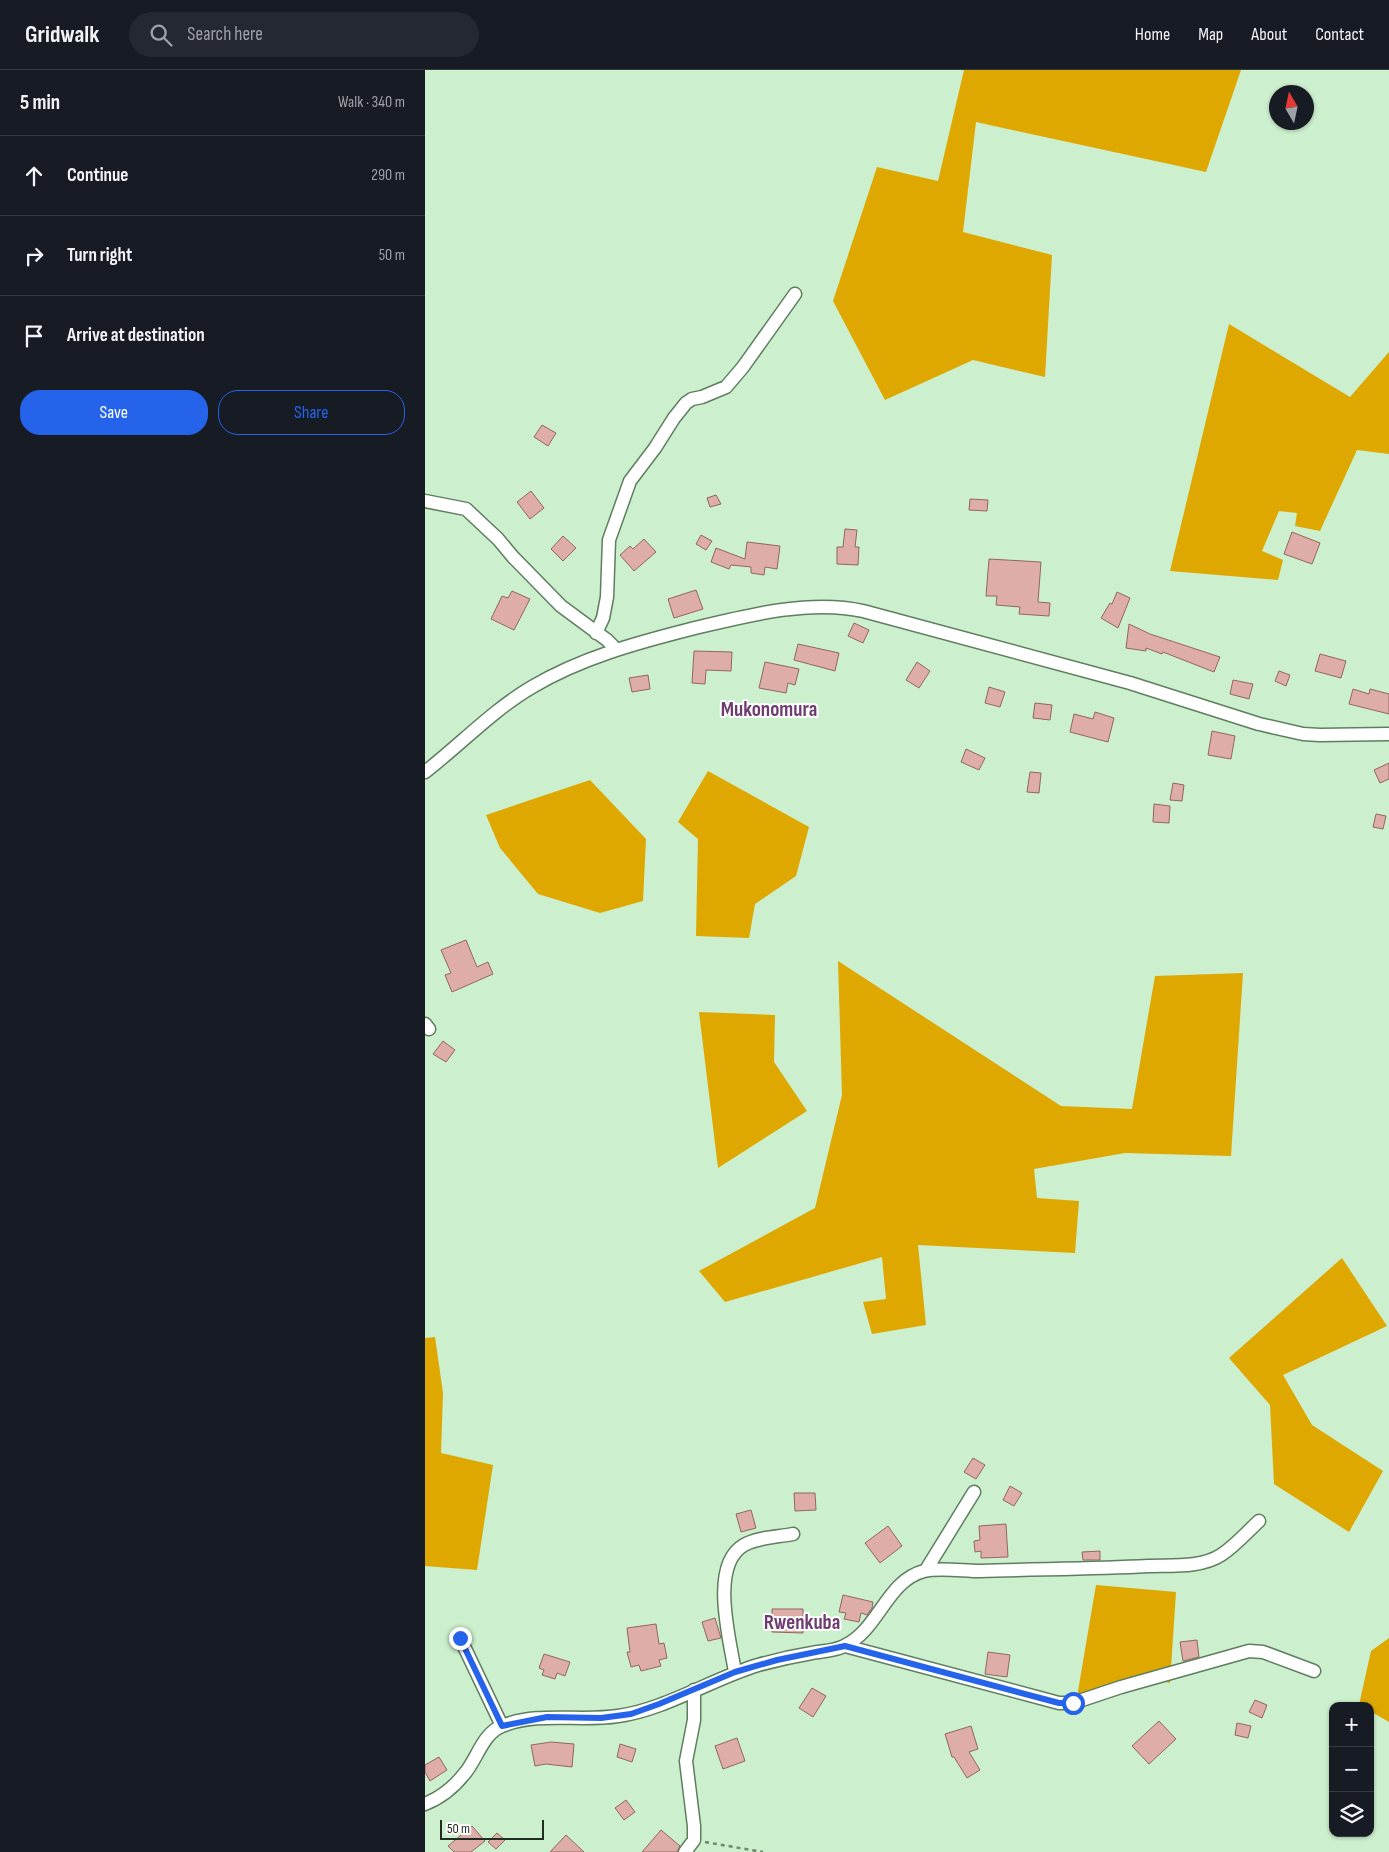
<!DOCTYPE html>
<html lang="en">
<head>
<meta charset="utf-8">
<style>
  body { margin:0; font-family:"Sofia Sans Condensed",sans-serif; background:#242831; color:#f1f3f6 }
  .controls { position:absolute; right:15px; bottom:15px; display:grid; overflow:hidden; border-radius:10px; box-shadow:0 1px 4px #0004 }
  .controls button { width:45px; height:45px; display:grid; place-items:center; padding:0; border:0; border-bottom:1px solid #363941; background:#171b24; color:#f1f3f6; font:25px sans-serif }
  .compass { position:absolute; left:844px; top:15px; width:45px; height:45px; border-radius:50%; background:#171b24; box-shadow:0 1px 4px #0004; rotate:351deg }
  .scale { position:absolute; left:15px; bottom:12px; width:104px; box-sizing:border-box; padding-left:5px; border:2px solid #202e21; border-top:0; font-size:14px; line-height:18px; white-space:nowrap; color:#202e21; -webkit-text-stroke:4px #fff; paint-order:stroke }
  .stop { position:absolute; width:15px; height:15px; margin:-11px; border:4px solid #2563eb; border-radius:50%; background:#fff }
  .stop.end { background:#2563eb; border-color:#fff; box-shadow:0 1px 5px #0008 }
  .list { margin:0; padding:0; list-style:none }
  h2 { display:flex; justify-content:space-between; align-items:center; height:65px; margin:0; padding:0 20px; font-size:21px }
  h2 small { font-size:16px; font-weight:400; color:#9ea1a6 }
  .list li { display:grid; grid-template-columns:32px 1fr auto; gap:15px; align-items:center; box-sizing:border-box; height:80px; padding:0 20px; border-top:1px solid #363941 }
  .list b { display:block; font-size:19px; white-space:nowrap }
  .list em { font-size:16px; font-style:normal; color:#9ea1a6 }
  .actions { display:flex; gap:10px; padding:15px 20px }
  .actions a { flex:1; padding:11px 0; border:1px solid #2563eb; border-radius:20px; text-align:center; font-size:18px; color:#2563eb }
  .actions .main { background:#2563eb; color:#fff }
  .icon { flex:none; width:28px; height:28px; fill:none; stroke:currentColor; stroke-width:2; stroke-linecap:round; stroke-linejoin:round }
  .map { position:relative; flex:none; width:964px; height:1782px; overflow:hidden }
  header { display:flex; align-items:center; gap:30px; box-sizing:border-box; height:70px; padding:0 25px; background:#171b24; border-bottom:1px solid #363941 }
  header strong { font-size:24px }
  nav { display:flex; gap:28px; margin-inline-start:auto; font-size:18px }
  .search { width:350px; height:45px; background:#242831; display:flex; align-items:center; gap:12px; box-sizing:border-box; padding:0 18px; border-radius:28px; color:#9ea1a6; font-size:19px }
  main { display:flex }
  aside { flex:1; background:#171b24 }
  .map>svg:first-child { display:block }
</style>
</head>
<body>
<header>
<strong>Gridwalk</strong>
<div class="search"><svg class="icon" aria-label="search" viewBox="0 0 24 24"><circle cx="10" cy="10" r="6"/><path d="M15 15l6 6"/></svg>Search here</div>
<nav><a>Home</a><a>Map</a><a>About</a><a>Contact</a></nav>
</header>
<main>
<aside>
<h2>5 min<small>Walk · 340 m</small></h2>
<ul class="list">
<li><svg class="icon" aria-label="ahead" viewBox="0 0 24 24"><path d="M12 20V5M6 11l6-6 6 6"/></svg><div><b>Continue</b></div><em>290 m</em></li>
<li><svg class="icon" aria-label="right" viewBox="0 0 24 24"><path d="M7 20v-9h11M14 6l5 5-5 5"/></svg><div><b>Turn right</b></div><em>50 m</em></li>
<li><svg class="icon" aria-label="arrive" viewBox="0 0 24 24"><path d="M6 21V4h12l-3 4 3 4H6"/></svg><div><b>Arrive at destination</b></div></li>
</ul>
<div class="actions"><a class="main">Save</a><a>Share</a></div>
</aside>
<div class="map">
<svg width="964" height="1782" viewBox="0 0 964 1782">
  <rect width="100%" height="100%" fill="#ccefcd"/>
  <!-- forest -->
  <path fill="#dea800" d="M539 0H816L781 102 551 52 538 162 627 185 620 307 548 290 460 330 408 231 452 97 513 111Z
    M804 254 925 327 964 282V384L932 380 895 461 870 456 872 443 854 441 837 481 858 490 853 510 745 501Z
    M283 701 384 757 371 806 330 834 324 868 271 866 273 769 253 752Z
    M165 710 221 769 218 831 175 843 113 824 75 778 61 745Z
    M413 891 636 1036 707 1039 730 906 818 903 806 1086 700 1083 609 1099 612 1128 654 1131 650 1183 493 1175 501 1255 447 1264 438 1232 461 1229 457 1187 300 1232 274 1201 390 1138 417 1025Z
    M274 942 350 945 349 992 382 1041 293 1098Z
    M917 1188 962 1256 858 1305 887 1355 958 1401 924 1462 849 1414 845 1335 804 1288Z
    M10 1267 18 1323 16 1383 68 1395 52 1500 0 1496V1268Z
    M671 1515 751 1522 745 1613 715 1606 652 1627Z
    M964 1568V1652L945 1641V1636L934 1635 946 1581Z"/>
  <!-- building -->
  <path fill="#dfada8" stroke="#926561" d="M117 355 131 363 123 376 109 367Z
    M106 421 119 438 105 449 92 432Z
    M291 425 296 434 285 437 282 428Z
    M545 429 563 430 562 441 544 440Z
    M420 459 432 460 430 477H434L433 495 412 494V477H418Z
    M867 462 895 473 887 494 859 484Z
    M276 465 287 471 281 480 271 474Z
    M138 466 151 478 138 491 126 479Z
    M219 469 231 482 209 501 195 485 205 476 208 479Z
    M322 472 355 476 352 499 340 497 339 505 326 503V497L306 495 304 499 286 492 291 478 320 489Z
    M564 489 616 492 613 532 625 533 624 546 594 544 595 537 571 535 572 526H561Z
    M271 520 278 539 249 548 243 529Z
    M87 521 105 529 89 560 66 549 77 526 83 528Z
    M692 522 705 528 693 558 676 548 685 533 687 534Z
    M429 553 444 560 438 573 423 566Z
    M704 554 725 564 795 587 789 602 738 582 737 584 721 578V581L701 578Z
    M373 574 414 583 410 601 369 590Z
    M269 581 307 582 306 601 281 600 280 614 267 613Z
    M895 584 921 591 916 608 890 601Z
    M340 592 374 599 370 615 363 613 361 623 334 618Z
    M492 592 505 601 494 618 481 610Z
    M854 601 865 605 861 616 850 611Z
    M223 605 225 619 207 622 204 608Z
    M808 610 828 614 824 629 805 624Z
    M564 617 580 622 575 637 560 633Z
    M928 619 944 624 945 619 964 624V644L924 634Z
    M610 633 627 635 625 650 608 648Z
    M670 642 689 648 683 672 645 662 649 644 668 649Z
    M787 661 810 666 806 689 783 685Z
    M541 679 560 688 554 700 536 692Z
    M964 693V709L955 713 949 700Z
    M605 702 616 703 614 723 602 722Z
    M748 713 759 715 757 731 745 730Z
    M729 734 745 736 744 753 728 752Z
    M951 744 961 746 958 759 948 757Z
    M41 870 52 897 63 892 68 904 27 922 20 905 26 903 16 880Z
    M18 971 30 980 21 992 8 984Z
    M548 1388 560 1395 551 1409 539 1402Z
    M585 1416 597 1423 589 1436 578 1430Z
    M369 1423H390L391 1440 370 1441Z
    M326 1440 331 1458 316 1462 311 1444Z
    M581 1454 583 1487 556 1488V1481L550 1482 549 1471 555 1470 554 1456Z
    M463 1456 477 1476 455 1493 440 1473Z
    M675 1481V1490H658L657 1482Z
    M418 1525 448 1532 447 1538 442 1545 436 1543 434 1552 419 1549 421 1543 414 1542Z
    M347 1539H378V1563L347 1562Z
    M290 1548 296 1568 283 1571 277 1552Z
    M231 1554 234 1574 239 1573 242 1588 234 1590 236 1596 216 1601 214 1595 206 1597 202 1582H205L202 1558Z
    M772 1570 774 1587 758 1591 755 1572Z
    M563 1582 585 1585 582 1607 560 1604Z
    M119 1584 145 1592 140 1606 132 1603 130 1609 117 1605 119 1600 114 1598Z
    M387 1618 401 1626 388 1647 374 1638Z
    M830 1630 842 1635 837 1648 824 1642Z
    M734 1651 751 1669 724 1694 707 1676Z
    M812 1653 826 1656 823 1668 810 1665Z
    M546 1656 553 1679 544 1682 555 1700 542 1708 529 1687H527L520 1664Z
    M312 1668 320 1691 298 1699 290 1676Z
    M126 1672 149 1674 147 1697 121 1694 110 1696 106 1675Z
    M195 1674 211 1679 207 1692 192 1687Z
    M14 1687 22 1700 5 1711 0 1702V1695Z
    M201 1730 210 1742 199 1750 190 1738Z
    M47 1756 60 1771 46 1782H29L23 1776Z
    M236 1760 255 1776 252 1782H217Z
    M72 1763 80 1770 71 1779 63 1772Z
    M141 1765 159 1782H125Z"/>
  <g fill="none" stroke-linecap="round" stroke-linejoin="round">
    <defs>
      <path id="minor" d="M0 431 41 439 73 469 88 487 136 536 182 570 191 579
        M171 563 178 548 182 527 184 470 205 411 230 378 249 348 261 333 267 329 277 327 301 317 318 297 370 224
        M0 702C36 674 68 640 107 617 156 588 211 573 266 559 320 546 384 529 438 541L705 613 834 654 878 664 895 665 964 664
        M0 954 4 959
        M501 1500 549 1422
        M35 1568 77 1656
        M420 1576 634 1633H648L696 1617 824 1581 838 1582 889 1601
        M310 1602C305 1570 284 1495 319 1475 333 1467 353 1467 368 1464
        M0 1734C15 1728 30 1716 40 1703 52 1689 58 1663 77 1656 114 1641 154 1652 193 1646 239 1640 287 1609 333 1595 351 1590 369 1586 387 1583 397 1581 410 1581 419 1576 454 1560 461 1511 499 1501 513 1497 539 1501 555 1501 611 1499 667 1499 723 1496 746 1495 776 1498 796 1485 810 1476 822 1462 834 1451
        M260 1782 269 1770V1756L261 1691 269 1650V1620"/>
    </defs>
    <!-- minor casing -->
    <use href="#minor" stroke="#5f7e60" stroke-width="15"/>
    <!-- path -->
    <path stroke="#6f8770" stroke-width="2.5" stroke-dasharray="4 4" stroke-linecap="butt" d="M280 1772 338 1782"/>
    <!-- minor -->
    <use href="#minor" stroke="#fff" stroke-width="12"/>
  </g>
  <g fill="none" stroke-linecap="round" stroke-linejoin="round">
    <!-- route -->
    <path stroke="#2563eb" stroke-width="6" d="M35 1568 77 1656 122 1647 176 1648 206 1644 234 1634 310 1602 352 1590 420 1576 634 1633H648"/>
  </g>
  <g text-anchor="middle" stroke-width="4" stroke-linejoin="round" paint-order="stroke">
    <!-- quarter labels -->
    <g font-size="21" font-weight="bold" fill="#6e3d70" stroke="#fff">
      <text x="344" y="646">Mukonomura</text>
      <text x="377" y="1559">Rwenkuba</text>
    </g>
  </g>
</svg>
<div class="controls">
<button>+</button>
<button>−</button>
<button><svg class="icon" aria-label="layers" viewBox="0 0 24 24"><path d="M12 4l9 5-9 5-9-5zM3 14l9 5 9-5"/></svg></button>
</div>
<svg class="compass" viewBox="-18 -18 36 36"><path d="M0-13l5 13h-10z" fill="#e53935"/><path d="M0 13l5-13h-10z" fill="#9ea1a6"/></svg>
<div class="scale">50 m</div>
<div class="stop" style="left:648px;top:1633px"></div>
<div class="stop end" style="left:35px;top:1568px"></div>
</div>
</main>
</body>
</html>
